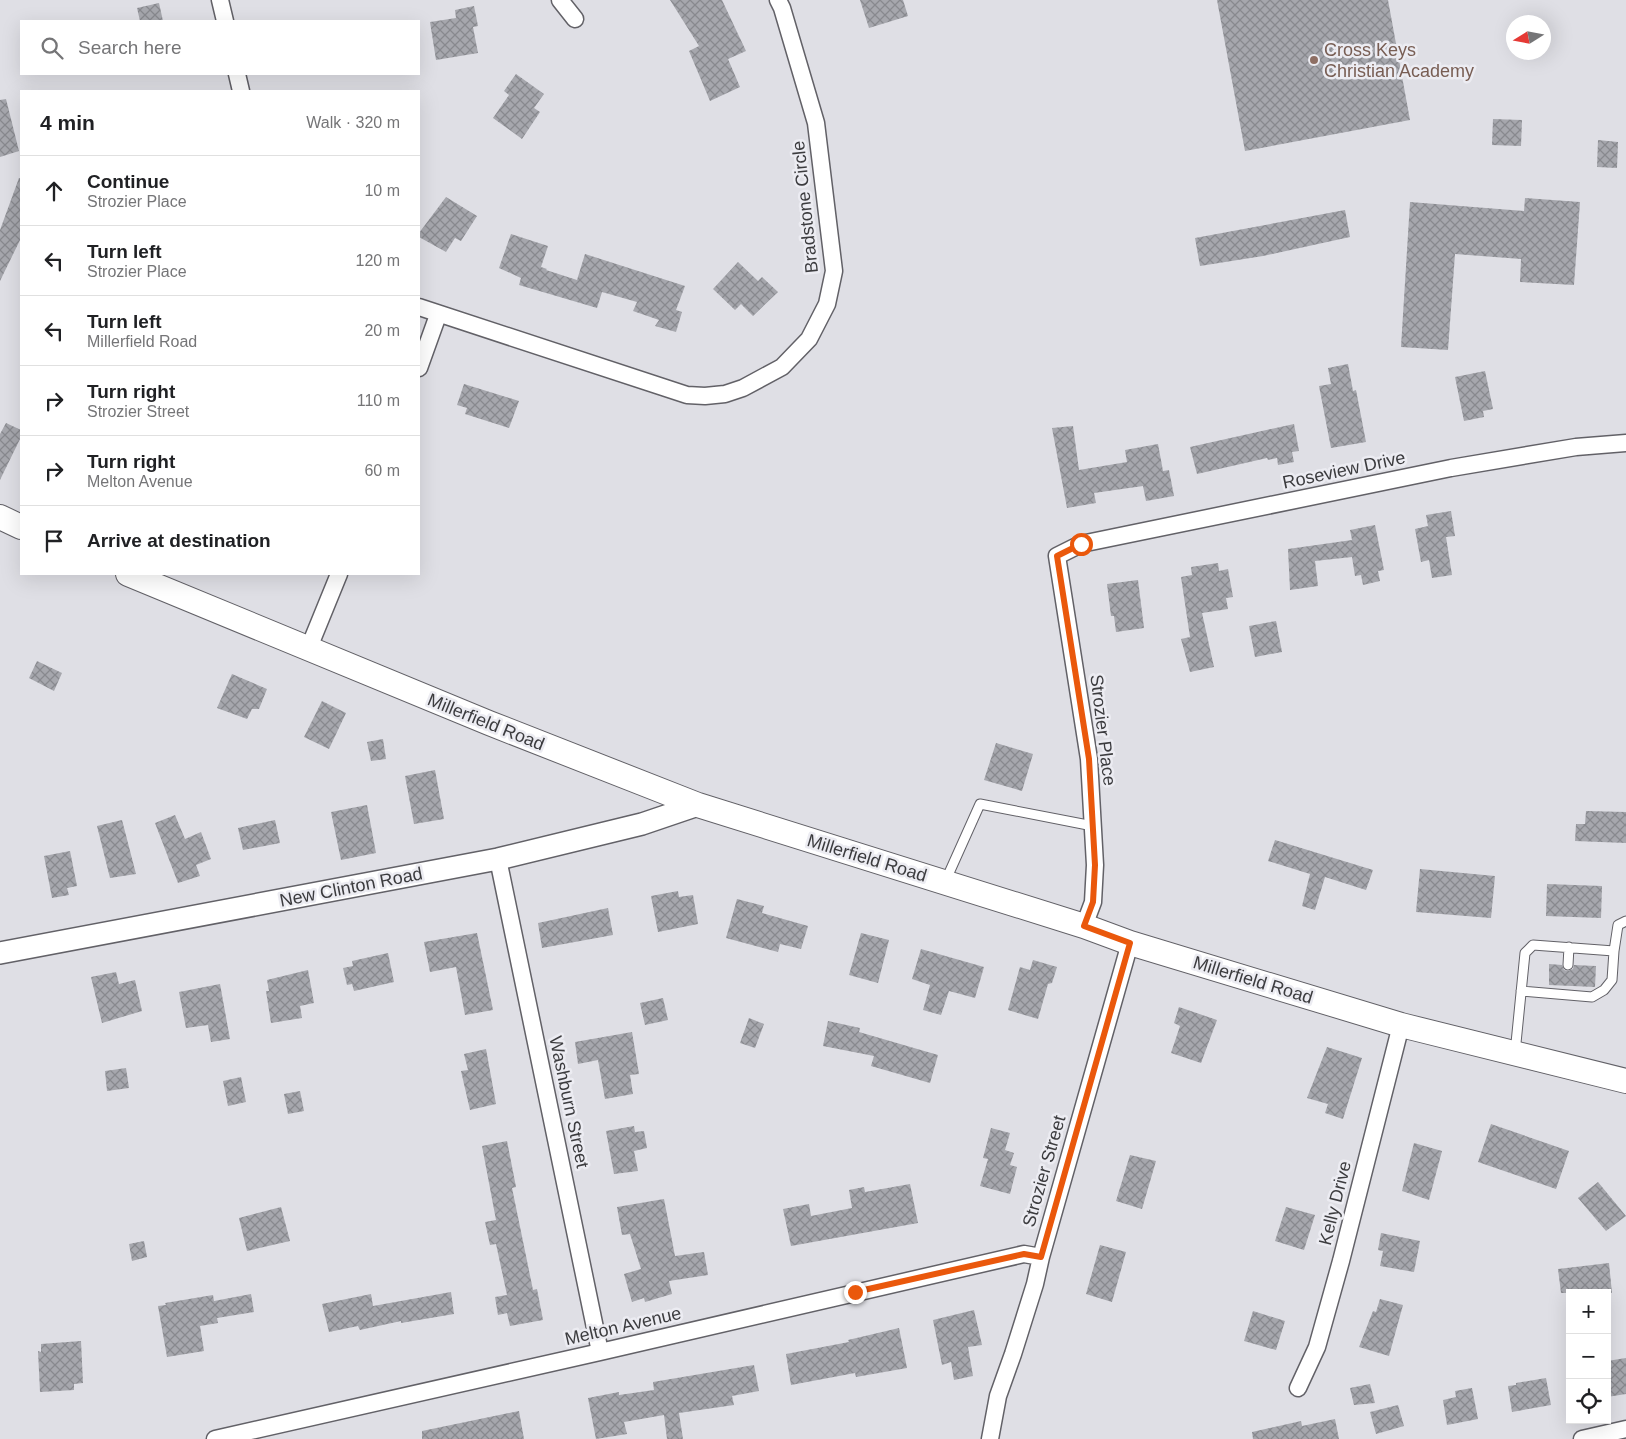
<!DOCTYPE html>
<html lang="en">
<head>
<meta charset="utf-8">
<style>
  body { margin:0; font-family:Helvetica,sans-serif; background:#f6f6f6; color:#202124 }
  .controls { position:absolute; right:15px; bottom:15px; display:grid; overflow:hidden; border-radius:0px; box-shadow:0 5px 20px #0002 }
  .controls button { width:45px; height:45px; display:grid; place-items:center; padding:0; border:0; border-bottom:1px solid #e0e0e0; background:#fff; color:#202124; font:25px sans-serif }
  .compass { position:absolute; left:1506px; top:15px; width:45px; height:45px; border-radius:50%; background:#fff; box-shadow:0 5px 20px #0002; rotate:259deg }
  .stop { position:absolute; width:15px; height:15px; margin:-11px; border:4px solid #ea580c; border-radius:50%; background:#fff }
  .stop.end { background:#ea580c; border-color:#fff; box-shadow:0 1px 5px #0008 }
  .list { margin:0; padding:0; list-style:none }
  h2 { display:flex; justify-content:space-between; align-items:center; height:65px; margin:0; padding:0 20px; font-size:21px }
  h2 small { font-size:16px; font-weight:400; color:#757577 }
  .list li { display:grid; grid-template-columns:32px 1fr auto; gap:15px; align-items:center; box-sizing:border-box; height:70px; padding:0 20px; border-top:1px solid #e0e0e0 }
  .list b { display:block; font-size:19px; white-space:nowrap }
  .list p { margin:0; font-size:16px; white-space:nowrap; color:#757577 }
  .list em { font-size:16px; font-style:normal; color:#757577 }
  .icon { flex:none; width:28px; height:28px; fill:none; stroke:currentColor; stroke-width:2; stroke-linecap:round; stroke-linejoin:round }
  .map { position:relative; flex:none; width:1626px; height:1439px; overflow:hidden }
  .search { position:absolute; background:#fff; box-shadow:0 5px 20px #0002; left:20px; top:20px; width:400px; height:55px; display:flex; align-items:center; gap:12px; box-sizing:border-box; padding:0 18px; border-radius:0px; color:#757577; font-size:19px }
  .panel { position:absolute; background:#fff; box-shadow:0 5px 20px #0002; left:20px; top:90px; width:400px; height:485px; border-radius:0px }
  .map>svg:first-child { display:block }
</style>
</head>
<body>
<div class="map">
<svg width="1626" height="1439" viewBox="0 0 1626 1439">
  <defs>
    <pattern id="building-cross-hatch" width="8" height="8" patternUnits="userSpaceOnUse" patternTransform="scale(1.25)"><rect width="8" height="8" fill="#a6a7ad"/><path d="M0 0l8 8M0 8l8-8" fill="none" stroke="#88898e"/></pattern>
  </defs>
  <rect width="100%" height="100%" fill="#dfdfe5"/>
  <!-- building -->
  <path fill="url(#building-cross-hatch)" d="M670 0H722L746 51 728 59 740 87 710 101 689 51 699 46Z
    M860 0H903L908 16 869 28Z
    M1217 0H1388L1410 120 1245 151Z
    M159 3 163 21H140L137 8Z
    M474 6 478 26 473 27 478 53 436 60 430 22 456 18 455 10Z
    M516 74 544 94 534 108 540 112 522 139 493 118 509 95 504 91Z
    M6 99 19 151 0 157V100Z
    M1493 119 1522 120 1521 146 1492 145Z
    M1598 140 1618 142 1617 168 1597 167Z
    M19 178H21V238L0 281V230Z
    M446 197 477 216 461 241 455 238 446 252 419 237V233Z
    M1525 198 1580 202 1574 285 1520 282 1521 259 1455 254 1448 350 1401 347 1410 202 1524 211Z
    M1345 210 1350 237 1263 256 1200 266 1195 238Z
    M511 234 548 246 541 267 547 269 546 270 577 280 585 254 685 286 676 310 682 312 676 332 655 326 659 320 633 311 637 302 602 292 597 308 519 285 521 278 499 268Z
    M738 262 758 281 762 277 778 292 753 316 741 304 735 310 713 289Z
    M1348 364 1353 391 1356 390 1366 442 1331 448 1319 386 1331 384 1328 368Z
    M1485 371 1493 409 1483 411 1484 417 1464 421 1455 377Z
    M464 384 519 401 509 428 465 414 467 408 457 405Z
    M6 423 21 430V437L0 480V434Z
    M1294 424 1299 451 1292 452 1294 462 1278 465 1277 458 1268 460 1267 458 1197 474 1190 447Z
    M1073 426 1079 470 1127 462 1125 450 1158 444 1163 471 1169 470 1174 496 1146 501 1143 486 1094 493 1096 503 1067 508 1052 428Z
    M1451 511 1455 536 1446 537 1452 575 1432 578 1429 560 1421 562 1415 529 1428 526 1426 515Z
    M1375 525 1384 570 1378 571 1380 581 1363 585 1361 575 1355 576 1352 557 1315 561 1318 586 1290 590 1288 549 1352 540 1350 530Z
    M1218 563 1219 571 1228 569 1233 597 1226 598 1228 609 1202 613 1214 667 1190 672 1181 639 1190 637 1181 577 1192 575 1191 567Z
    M1138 580 1144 628 1116 632 1114 616H1111L1107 584Z
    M1276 621 1282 652 1255 657 1249 626Z
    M37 661 62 673 54 691 29 678Z
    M232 674 267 689 259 709H252L247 719 217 708Z
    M322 701 346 713 329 749 304 737Z
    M383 739 386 759 371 761 367 742Z
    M996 743 1033 754 1022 791 984 780Z
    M435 770 444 819 414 824 405 776Z
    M367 805 376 853 341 860 331 812Z
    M1586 811 1626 812V843L1575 841 1576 824H1585Z
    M175 815 185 839 201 832 211 859 196 865 200 876 178 883 155 823Z
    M122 820 136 874 110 878 97 826Z
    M275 820 280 843 243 850 238 828Z
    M1275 840 1373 870 1366 890 1325 877 1315 910 1302 906 1310 874 1268 861Z
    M70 851 77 886 67 888 69 895 52 898 44 856Z
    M1420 869 1495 876 1491 918 1416 912Z
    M1547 884 1602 886 1601 918 1546 916Z
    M678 891 679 897 693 895 698 924 658 932 651 896Z
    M737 899 764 906 762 913 808 926 801 949 780 944 778 952 726 938Z
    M608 908 613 935 542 948 538 923Z
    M477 933 493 1010 465 1015 456 967 430 972 424 942Z
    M861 933 889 940 878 983 849 975Z
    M921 949 984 967 975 998 949 991 941 1015 923 1010 930 985 912 979Z
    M388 953 394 982 354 991 352 984 347 985 343 968 353 966 352 961Z
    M1033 960 1057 967 1052 983 1048 984 1038 1019 1008 1010 1020 967 1030 970Z
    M1549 964 1562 965 1564 970 1568 971 1573 969 1574 965 1596 966 1595 987 1549 985Z
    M308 970 314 1003 300 1006 302 1018 271 1023 266 991H269L267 980Z
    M116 972 119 984 135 980 142 1011 102 1023 91 977Z
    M220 984 230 1039 211 1042 208 1025 186 1028 179 992Z
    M663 998 668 1020 645 1025 640 1003Z
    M1179 1007 1217 1020 1201 1063 1171 1053 1180 1026 1174 1023Z
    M749 1018 764 1024 755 1048 740 1043Z
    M828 1021 860 1028 859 1032 938 1055 930 1083 871 1066 874 1056 823 1046Z
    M632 1032 639 1074 630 1075 633 1094 605 1099 598 1060 578 1064 575 1042Z
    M1327 1047 1362 1058 1343 1119 1325 1113 1328 1104 1307 1098Z
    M486 1049 496 1104 470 1110 461 1071 468 1070 464 1054Z
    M126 1068 129 1088 107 1091 105 1071Z
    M241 1077 246 1102 228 1106 223 1081Z
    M300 1091 304 1111 288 1114 284 1094Z
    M1491 1124 1569 1151 1556 1189 1478 1162Z
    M634 1126 635 1132 644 1131 647 1148 634 1151 638 1171 614 1174 606 1131Z
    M991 1128 1010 1133 1005 1150 1014 1153 1010 1165 1017 1167 1010 1194 980 1186 988 1159 983 1158Z
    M507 1141 516 1187 512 1188 518 1217 533 1290 537 1289 543 1320 510 1326 507 1313 498 1315 495 1297 507 1295 496 1244 490 1245 485 1222 496 1220 482 1146Z
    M1414 1143 1442 1151 1429 1200 1402 1191Z
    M1130 1155 1156 1161 1142 1209 1116 1201Z
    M1598 1182 1626 1216 1606 1231 1578 1198Z
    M910 1184 918 1223 791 1246 783 1209 809 1204 811 1216 852 1208 849 1190 864 1187 865 1192Z
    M664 1199 675 1256 704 1252 708 1275 669 1281 672 1294 645 1302 644 1298 632 1302 624 1274 641 1269 630 1234 622 1235 617 1207Z
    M281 1207 290 1241 247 1251 239 1218Z
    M1286 1207 1315 1215 1304 1250 1275 1241Z
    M1381 1233 1420 1241 1414 1272 1380 1266 1383 1251 1378 1250Z
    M144 1241 147 1257 132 1261 129 1244Z
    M1100 1245 1126 1252 1112 1302 1086 1294Z
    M1609 1263 1612 1293H1561L1558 1269Z
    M451 1292 454 1314 401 1323V1321L360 1330 358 1326 329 1332 322 1304 371 1294 373 1306Z
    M251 1294 254 1312 217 1318 218 1323 200 1326 204 1351 167 1357 158 1306 166 1305 165 1303 213 1295 214 1301Z
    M1380 1299 1403 1305 1389 1356 1359 1347 1373 1311 1376 1312Z
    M974 1310 982 1345 968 1347 973 1376 954 1380 951 1362 942 1365 933 1320Z
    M1253 1311 1285 1321 1276 1350 1244 1341Z
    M899 1328 907 1368 856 1377 855 1373 791 1385 786 1354 849 1342 848 1340Z
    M81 1341 83 1383 74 1384V1390L40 1392 38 1351 41 1352V1344Z
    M1626 1358V1394L1607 1397V1361Z
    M754 1365 759 1391 732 1396 734 1405 679 1413 683 1439H667L664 1415 624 1422 627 1434 596 1439 588 1398 619 1392V1395L654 1390 653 1382Z
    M1546 1378 1551 1405 1512 1412 1508 1386 1516 1385V1383Z
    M1370 1384 1375 1403 1354 1405 1350 1388Z
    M1472 1388 1478 1419 1447 1425 1443 1400 1456 1397 1455 1391Z
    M1398 1405 1404 1426 1376 1434 1370 1412Z
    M519 1411 524 1439H422V1431Z
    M1335 1419 1339 1439H1253L1252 1432 1301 1421 1302 1426Z"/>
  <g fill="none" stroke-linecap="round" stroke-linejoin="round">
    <defs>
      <path id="service" d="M945 882 980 804 1093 826
        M1614 951 1618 925 1626 921
        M1568 965 1569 947
        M1515 1053 1525 953 1533 945 1614 951 1612 980 1604 990 1592 997 1521 991"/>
      <path id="minor" d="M220 0 225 21
        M560 0 575 19
        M237 74 241 91
        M419 307 687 395 705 396 725 394 743 388 782 367 809 339 827 304 834 271 816 123 782 8 778 0
        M419 368 438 315
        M308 650 339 574
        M498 859 600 1352
        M1084 926 1093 902 1095 865 1089 759 1057 556 1081 544 1451 468 1576 447 1626 443
        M1298 1388 1317 1347 1341 1261 1401 1025
        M215 1439 600 1352 1024 1254 1041 1257
        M990 1439 998 1396 1013 1354 1035 1284 1041 1257 1130 943
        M1582 1439 1626 1429"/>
      <path id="tertiary" d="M0 953 498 859 642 824 698 805"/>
      <path id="secondary" d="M0 517 21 527
        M128 574 489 723 698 805 1084 926 1130 943 1401 1025 1626 1081"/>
    </defs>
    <!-- service casing -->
    <use href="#service" stroke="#626167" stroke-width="11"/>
    <!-- minor casing -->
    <use href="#minor" stroke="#626167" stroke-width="19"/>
    <!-- tertiary casing -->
    <use href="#tertiary" stroke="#626167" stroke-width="24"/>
    <!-- secondary casing -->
    <use href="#secondary" stroke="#626167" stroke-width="26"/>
    <!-- service -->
    <use href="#service" stroke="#fff" stroke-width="9"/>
    <!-- minor -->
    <use href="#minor" stroke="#fff" stroke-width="16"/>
    <!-- tertiary -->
    <use href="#tertiary" stroke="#fff" stroke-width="21"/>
    <!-- secondary -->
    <use href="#secondary" stroke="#fff" stroke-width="24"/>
  </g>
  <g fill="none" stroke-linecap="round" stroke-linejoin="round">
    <!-- route -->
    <path stroke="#ea580c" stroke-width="6" d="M855 1292 1024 1254 1041 1257 1130 943 1084 926 1093 902 1095 865 1089 759 1057 556 1081 544"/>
  </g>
  <!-- markers -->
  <circle fill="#8d6e63" stroke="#ececf2" stroke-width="2" cx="1314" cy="60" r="5"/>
  <g text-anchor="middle" stroke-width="5" stroke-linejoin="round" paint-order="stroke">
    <!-- education labels -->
    <g font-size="18" fill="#785e54" stroke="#ececf2" text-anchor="start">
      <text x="1324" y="56">Cross Keys<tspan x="1324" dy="21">Christian Academy</tspan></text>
    </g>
    <!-- street labels -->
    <g font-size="18" fill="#3c3c3f" stroke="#ececf2">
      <text transform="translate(805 207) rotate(-96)" y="6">Bradstone Circle</text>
      <text transform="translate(1344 470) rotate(-12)" y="6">Roseview Drive</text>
      <text transform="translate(486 722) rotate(22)" y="6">Millerfield Road</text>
      <text transform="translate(1103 730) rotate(83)" y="6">Strozier Place</text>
      <text transform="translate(867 858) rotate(17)" y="6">Millerfield Road</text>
      <text transform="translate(351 887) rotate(-11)" y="6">New Clinton Road</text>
      <text transform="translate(1253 980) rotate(17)" y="6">Millerfield Road</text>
      <text transform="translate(569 1102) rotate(78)" y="6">Washburn Street</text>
      <text transform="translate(1044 1171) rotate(-74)" y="6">Strozier Street</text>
      <text transform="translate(1335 1203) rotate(-76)" y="6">Kelly Drive</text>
      <text transform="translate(623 1326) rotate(-13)" y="6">Melton Avenue</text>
    </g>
  </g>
</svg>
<div class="controls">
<button>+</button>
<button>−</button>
<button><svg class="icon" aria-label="locate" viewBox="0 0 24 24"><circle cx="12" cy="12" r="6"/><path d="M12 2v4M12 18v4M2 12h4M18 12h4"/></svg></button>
</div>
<svg class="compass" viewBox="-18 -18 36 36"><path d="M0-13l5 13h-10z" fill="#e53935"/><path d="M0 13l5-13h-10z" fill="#757577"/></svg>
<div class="stop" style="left:1081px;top:544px"></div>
<div class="stop end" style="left:855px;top:1292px"></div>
<div class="search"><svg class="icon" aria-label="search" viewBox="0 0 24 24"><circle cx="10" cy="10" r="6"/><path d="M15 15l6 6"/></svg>Search here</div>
<section class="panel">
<h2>4 min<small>Walk · 320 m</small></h2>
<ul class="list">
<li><svg class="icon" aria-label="ahead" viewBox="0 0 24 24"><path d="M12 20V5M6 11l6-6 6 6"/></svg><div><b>Continue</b><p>Strozier Place</p></div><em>10 m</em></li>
<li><svg class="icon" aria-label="left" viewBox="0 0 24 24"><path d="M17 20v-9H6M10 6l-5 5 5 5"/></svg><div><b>Turn left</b><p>Strozier Place</p></div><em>120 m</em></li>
<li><svg class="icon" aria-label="left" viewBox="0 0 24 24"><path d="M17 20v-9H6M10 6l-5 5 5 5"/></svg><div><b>Turn left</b><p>Millerfield Road</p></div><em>20 m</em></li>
<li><svg class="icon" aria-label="right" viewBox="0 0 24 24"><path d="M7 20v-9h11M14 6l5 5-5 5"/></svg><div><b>Turn right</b><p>Strozier Street</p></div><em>110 m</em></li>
<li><svg class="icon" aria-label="right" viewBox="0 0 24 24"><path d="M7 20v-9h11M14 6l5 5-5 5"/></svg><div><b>Turn right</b><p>Melton Avenue</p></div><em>60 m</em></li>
<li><svg class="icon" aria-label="arrive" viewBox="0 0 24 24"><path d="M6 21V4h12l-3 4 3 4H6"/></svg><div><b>Arrive at destination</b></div></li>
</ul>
</section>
</div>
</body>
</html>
